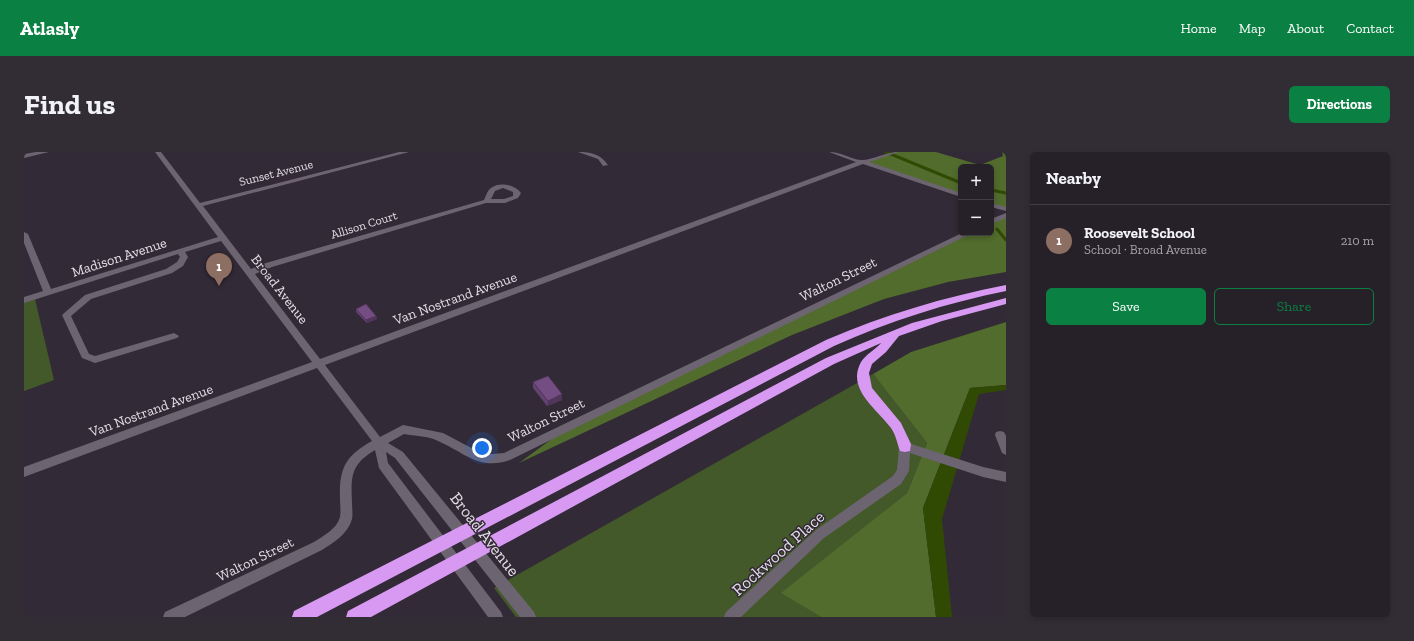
<!DOCTYPE html>
<html lang="en">
<head>
<meta charset="utf-8">
<style>
  body { margin:0; font-family:"Zilla Slab",serif; background:#322d34; color:#f1f3f6 }
  .controls { position:absolute; right:12px; top:12px; display:grid; overflow:hidden; border-radius:6px; box-shadow:0 2px 6px #0003 }
  .controls button { width:36px; height:36px; display:grid; place-items:center; padding:0; border:0; border-bottom:1px solid #423e45; background:#262028; color:#f1f3f6; font:20px sans-serif }
  .you { position:absolute; left:458px; top:296px; width:14px; height:14px; margin:-10px; border:3px solid #fff; border-radius:50%; background:#1a73e8; box-shadow:0 0 0 6px #1a73e833 }
  .badge { display:grid; place-items:center; width:26px; height:26px; border-radius:50%; background:#0b8043; color:#fff; font-size:13px; font-weight:700 }
  .pin { position:absolute; translate:-50% -33px; filter:drop-shadow(0 1px 2px #0008) }
  .pin::after { content:''; position:absolute; top:21px; width:14px; height:12px; background:inherit; clip-path:polygon(0 0,100% 0,50% 100%) }
  .list { margin:0; padding:0; list-style:none }
  h2 { display:flex; justify-content:space-between; align-items:center; height:52px; margin:0; padding:0 16px; font-size:17px }
  h2 small { font-size:13px; font-weight:400; color:#a4a3a8 }
  .list li { display:grid; grid-template-columns:26px 1fr auto; gap:12px; align-items:center; box-sizing:border-box; height:72px; padding:0 16px; border-top:1px solid #423e45 }
  .list b { display:block; font-size:15px; white-space:nowrap }
  .list p { margin:0; font-size:13px; white-space:nowrap; color:#a4a3a8 }
  .list em { font-size:13px; font-style:normal; color:#a4a3a8 }
  .actions { display:flex; gap:8px; padding:12px 16px }
  .actions a { flex:1; padding:9px 0; border:1px solid #0b8043; border-radius:6px; text-align:center; font-size:14px; color:#0b8043 }
  .actions .main { background:#0b8043; color:#fff }
  .map { position:relative; flex:none; width:982px; height:465px; overflow:hidden; border-radius:6px }
  header { display:flex; align-items:center; gap:24px; box-sizing:border-box; height:56px; padding:0 20px; background:#0b8043; color:#fff }
  header strong { font-size:19px }
  nav { display:flex; gap:22px; margin-inline-start:auto; font-size:14px }
  .intro { display:flex; align-items:center; justify-content:space-between; box-sizing:border-box; height:96px; padding:0 24px }
  h1 { margin:0; font-size:28px }
  .button { padding:10px 18px; border-radius:6px; background:#0b8043; color:#fff; font-size:14px; font-weight:700 }
  main { display:flex; gap:24px; padding:0 24px }
  aside { flex:1; background:#262028; border-radius:6px; box-shadow:0 2px 6px #0003 }
  .map>svg:first-child { display:block }
</style>
</head>
<body>
<header>
<strong>Atlasly</strong>
<nav><a>Home</a><a>Map</a><a>About</a><a>Contact</a></nav>
</header>
<div class="intro"><h1>Find us</h1><a class="button">Directions</a></div>
<main>
<div class="map">
<svg width="982" height="465" viewBox="0 0 982 465">
  <rect width="100%" height="100%" fill="#322a36"/>
  <!-- green -->
  <path fill="#445929" d="M11 147 30 228 0 239V150Z
    M849 222 903 291 883 341 758 441 797 465H492L470 436Z"/>
  <!-- forest -->
  <path fill="#526c2d" d="M871 0H912L956 13 979 4 978 0H982V56L967 51V15H937V42L838 11Z
    M982 64V120L924 130 860 147 768 183 495 311 540 278 947 81H967V71Z
    M982 170V233L946 236 899 356 912 465H797L757 441 883 341 903 291 849 222 887 200Z"/>
  <!-- water -->
  <path fill="#314a03" d="M982 233V238L955 242 918 367 928 465H912L899 356 946 236Z"/>
  <g fill="none" stroke-linecap="round" stroke-linejoin="round">
    <!-- stream -->
    <path stroke="#314a03" stroke-width="3" d="M862 0 937 31
      M967 38 982 41
      M973 77 982 88"/>
    <!-- minor -->
    <path fill="#6d6472" fill-rule="evenodd" d="M12 0H25L0 6V2Z
      M131 0H137L176 51 375 0H385L179 54 227 117 242 111 460 48C462 44 463 39 467 36 476 29 491 33 497 41L494 46 481 51H462L248 115 231 122 296 207 832 10 805 0C818 0 828 8 838 8 848 8 862 0 875 0L845 10 937 41V45L839 12 301 213 356 285 379 273 419 281 457 301 468 302 480 301 938 81H948L486 308C455 319 440 300 414 289 404 284 391 284 380 282L364 291 379 300 510 460 512 465H496L371 306 362 300 364 311 477 460 479 465H464L355 316 351 298C326 313 327 325 328 351 328 356 329 362 328 367 324 382 310 390 298 398L161 465H139L141 460 290 390C299 384 313 377 316 365 317 360 316 352 316 346 315 317 321 304 348 289L293 216 0 325V315L288 210 197 89 161 100 164 105 159 114 148 121 67 147 47 164 65 202 71 204 150 181 155 184 153 186 71 211 58 206 38 163 61 143 142 117 153 110 156 105 154 102 0 151V145L19 139 0 91V80L4 82 27 137 194 85ZM479 36 489 40V44L480 47H467L471 39Z
      M554 0C568 0 576 2 584 13L579 14 574 7Z
      M967 51 982 55V59L967 55Z
      M982 61V66L967 72V67Z
      M976 279 980 280 982 284V303L978 301 971 283 972 280Z
      M881 290 959 315 982 320V330L959 325 886 301 885 319 877 332 800 386 717 465H700L702 460 792 378 869 324 873 318 875 295 877 292Z"/>
    <!-- highway -->
    <path fill="#d899f2" fill-rule="evenodd" d="M982 133V139C922 151 866 169 810 194L293 465H268L270 459 802 188C860 163 920 145 982 133Z
      M982 146V152L918 169 875 184 862 200 848 212 845 221 848 236 877 271 887 292 886 299 881 300 876 299C873 291 872 283 867 276 853 257 822 237 837 210 842 202 851 198 857 191L810 212 347 465H322L324 459 802 206 888 171Z"/>
  </g>
  <!-- wall -->
  <path fill="#644271" d="M332 157 352 164 353 167 343 171 332 160Z
    M509 230 538 248 523 254 509 236Z"/>
  <!-- shaded-wall -->
  <path fill="#51365c" d="M352 164 353 167 343 171 342 168Z
    M538 242V248L523 254 524 249Z"/>
  <!-- building -->
  <path fill="#744d83" stroke="#51365c" d="M342 152 352 164 342 168 332 157Z
    M524 224 538 242 524 249 509 230Z"/>
  <g text-anchor="middle" stroke-width="3" stroke-linejoin="round" paint-order="stroke">
    <!-- far-street labels -->
    <g font-size="12" fill="#e4dee6" stroke="#322a36">
      <text transform="translate(252 21) rotate(-14)" y="4">Sunset Avenue</text>
      <text transform="translate(340 73) rotate(-17)" y="4">Allison Court</text>
    </g>
    <!-- street labels -->
    <g font-size="14" fill="#e4dee6" stroke="#322a36">
      <text transform="translate(95 105) rotate(-18)" y="5">Madison Avenue</text>
      <text transform="translate(814 127) rotate(-26)" y="5">Walton Street</text>
      <text transform="translate(256 137) rotate(52)" y="5">Broad Avenue</text>
      <text transform="translate(431 146) rotate(-20)" y="5">Van Nostrand Avenue</text>
      <text transform="translate(127 258) rotate(-20)" y="5">Van Nostrand Avenue</text>
      <text transform="translate(522 268) rotate(-26)" y="5">Walton Street</text>
      <text transform="translate(231 407) rotate(-26)" y="5">Walton Street</text>
    </g>
    <!-- near-street labels -->
    <g font-size="17" fill="#e4dee6" stroke="#322a36">
      <text transform="translate(461 382) rotate(52)" y="6">Broad Avenue</text>
      <text transform="translate(754 401) rotate(-42)" y="6">Rockwood Place</text>
    </g>
  </g>
</svg>
<div class="controls">
<button>+</button>
<button>−</button>
</div>
<div class="you"></div>
<div class="pin badge" style="left:195px;top:134px;background:#8d6e63">1</div>
</div>
<aside>
<h2>Nearby<small></small></h2>
<ul class="list">
<li><span class="badge" style="background:#8d6e63">1</span><div><b>Roosevelt School</b><p>School · Broad Avenue</p></div><em>210 m</em></li>
</ul>
<div class="actions"><a class="main">Save</a><a>Share</a></div>
</aside>
</main>
</body>
</html>
